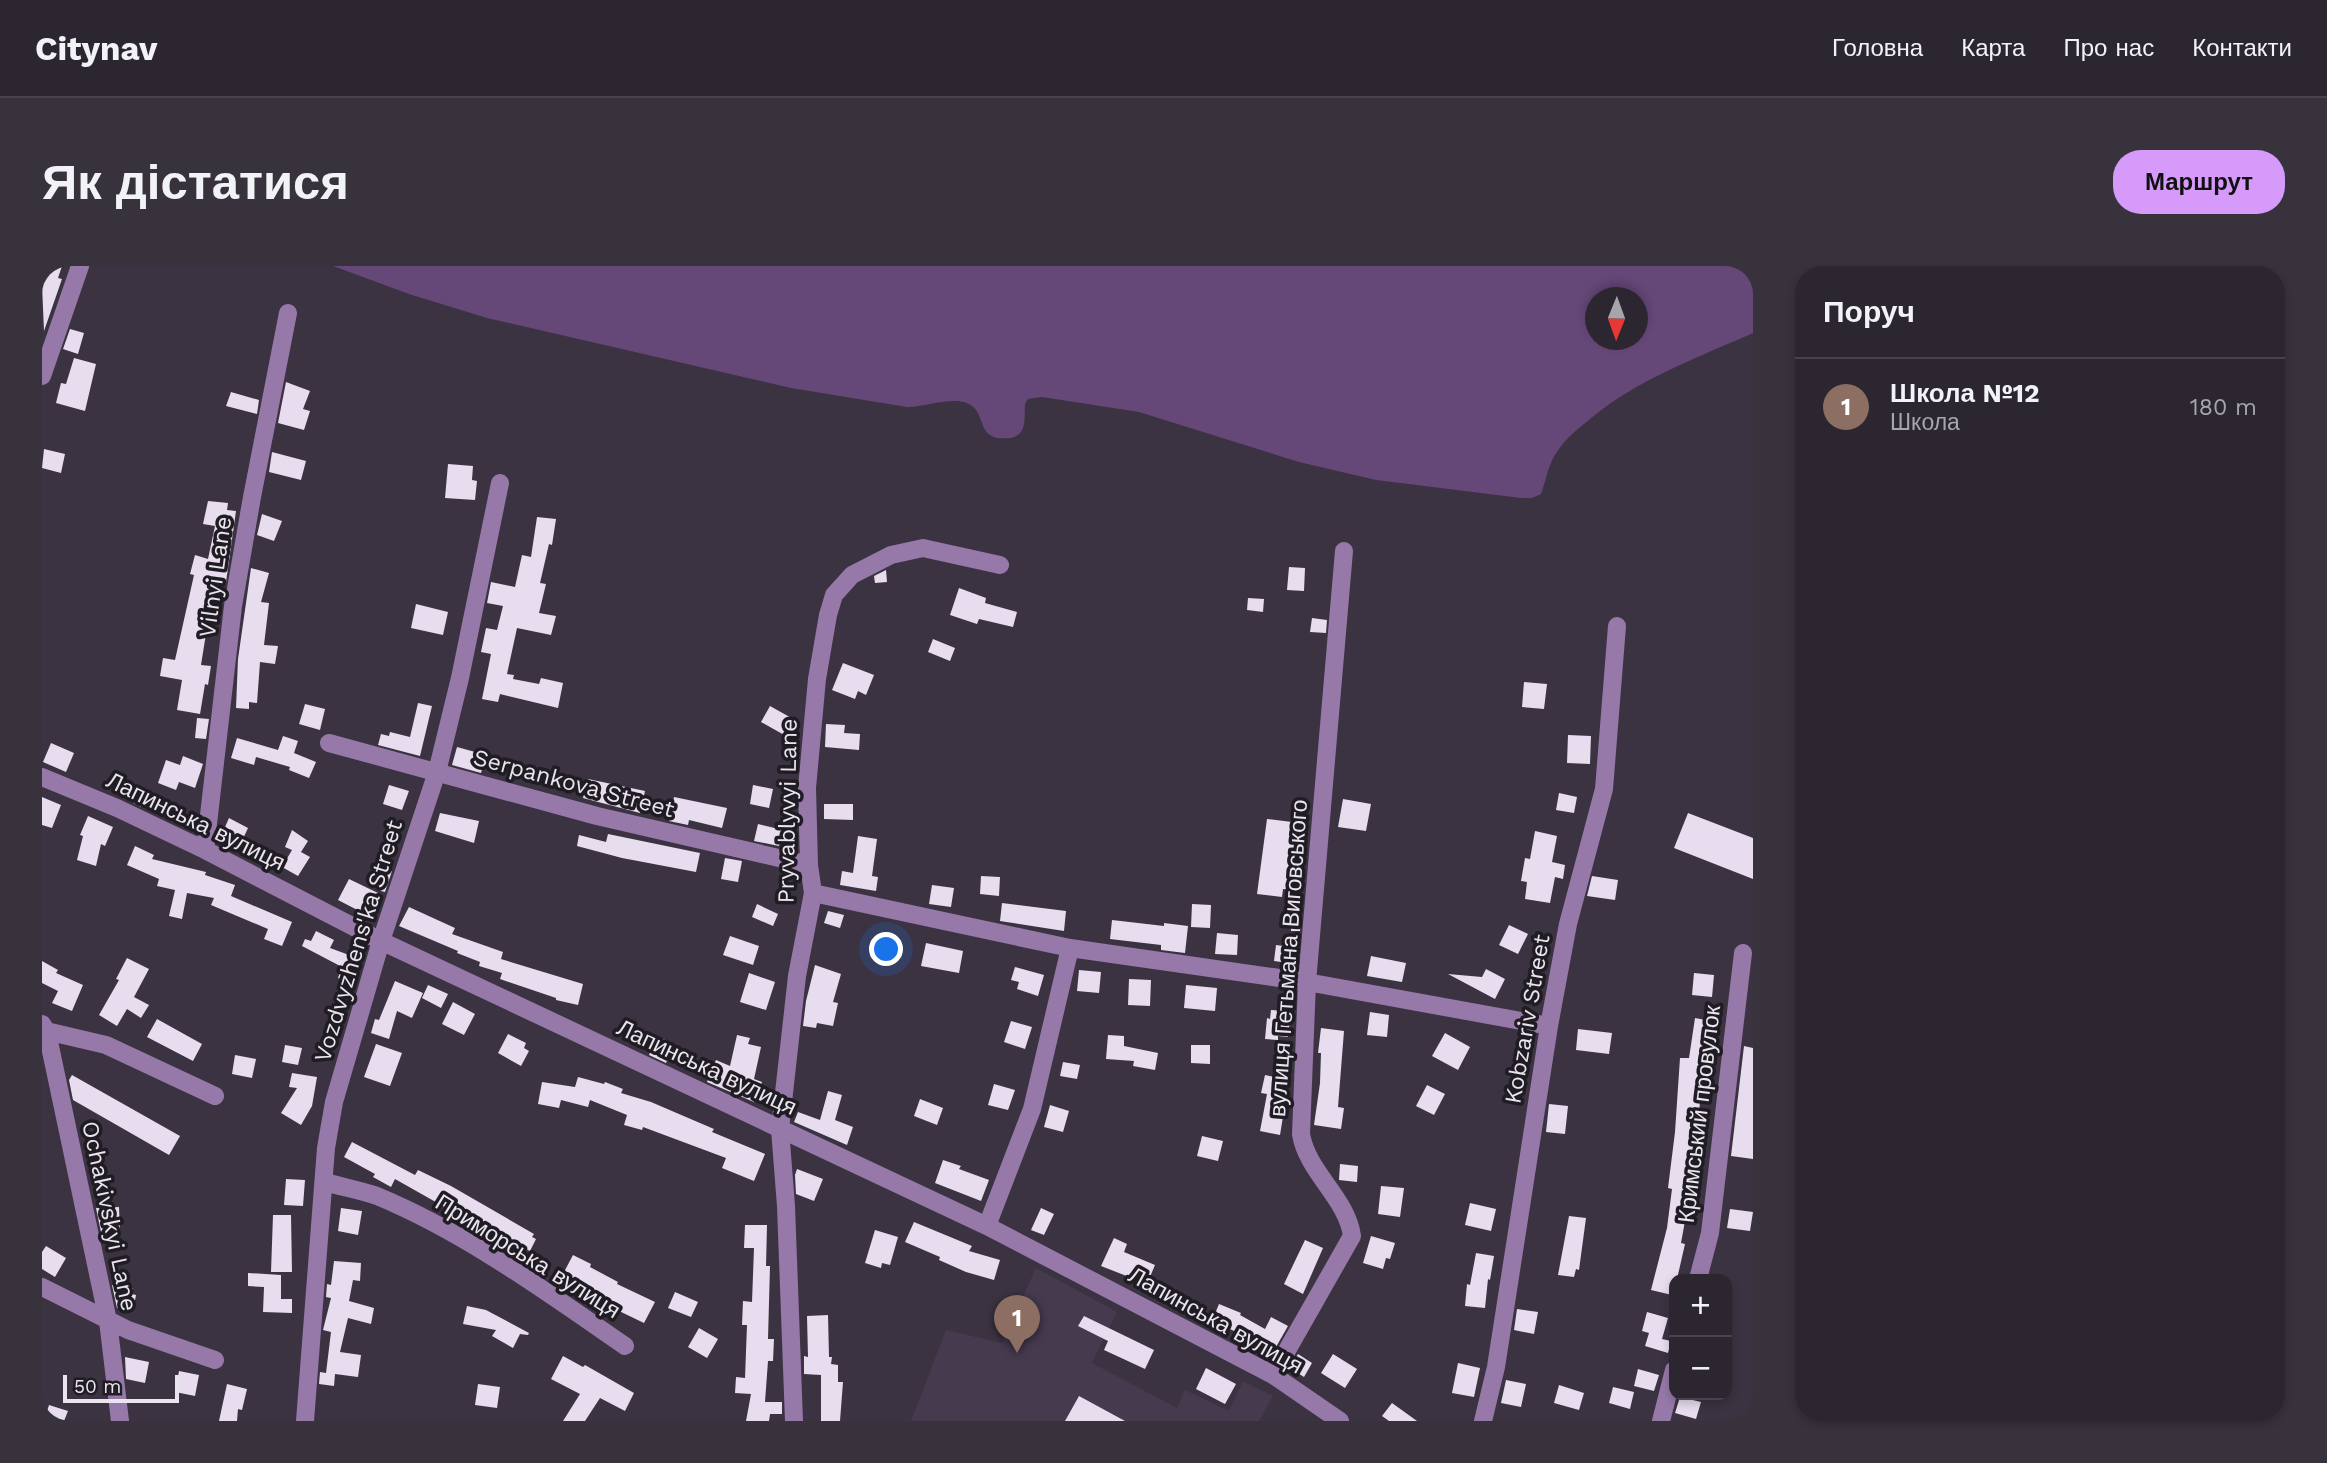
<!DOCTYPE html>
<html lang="uk">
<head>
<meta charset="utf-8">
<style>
  body { margin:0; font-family:"Work Sans",sans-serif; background:#38323d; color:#f1f3f6 }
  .controls { position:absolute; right:21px; bottom:21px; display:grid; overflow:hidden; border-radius:14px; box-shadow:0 4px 10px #0003 }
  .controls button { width:63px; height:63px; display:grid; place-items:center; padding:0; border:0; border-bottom:2px solid #48434d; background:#2c2631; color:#f1f3f6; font:35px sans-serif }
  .compass { position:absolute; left:1543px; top:21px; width:63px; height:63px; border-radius:50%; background:#2c2631; box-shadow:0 4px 10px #0003; rotate:181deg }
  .scale { position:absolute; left:21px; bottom:18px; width:116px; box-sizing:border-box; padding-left:7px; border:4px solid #e9e4ed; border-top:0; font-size:19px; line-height:24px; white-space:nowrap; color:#e9e4ed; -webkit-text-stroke:5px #201c23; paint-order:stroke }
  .you { position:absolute; left:845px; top:684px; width:24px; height:24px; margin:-18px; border:5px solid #fff; border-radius:50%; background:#1a73e8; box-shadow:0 0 0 10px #1a73e833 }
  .badge { display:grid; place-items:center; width:46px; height:46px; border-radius:50%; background:#d69bfa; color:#fff; font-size:23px; font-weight:700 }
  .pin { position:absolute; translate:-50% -58px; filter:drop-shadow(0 2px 4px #0008) }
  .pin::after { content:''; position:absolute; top:37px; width:24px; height:21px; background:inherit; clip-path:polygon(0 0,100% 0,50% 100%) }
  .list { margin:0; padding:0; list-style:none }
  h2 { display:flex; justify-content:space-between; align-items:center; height:91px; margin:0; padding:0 28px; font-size:30px }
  h2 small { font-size:23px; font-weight:400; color:#a6a5ab }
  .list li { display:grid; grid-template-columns:46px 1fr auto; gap:21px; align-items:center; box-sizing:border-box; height:98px; padding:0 28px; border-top:2px solid #48434d }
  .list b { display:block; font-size:26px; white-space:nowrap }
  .list p { margin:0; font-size:23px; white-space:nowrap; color:#a6a5ab }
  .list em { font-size:23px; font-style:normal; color:#a6a5ab }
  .map { position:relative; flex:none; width:1711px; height:1155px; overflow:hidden; border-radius:28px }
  header { display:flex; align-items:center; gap:42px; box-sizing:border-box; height:98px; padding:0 35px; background:#2c2631; border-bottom:2px solid #48434d }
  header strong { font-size:33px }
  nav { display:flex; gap:38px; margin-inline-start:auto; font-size:24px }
  .intro { display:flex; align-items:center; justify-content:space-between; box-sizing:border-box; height:168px; padding:0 42px }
  h1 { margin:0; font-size:49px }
  .button { padding:18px 32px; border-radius:28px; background:#d69bfa; color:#111; font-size:24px; font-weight:700 }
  main { display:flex; gap:42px; padding:0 42px }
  aside { flex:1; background:#2c2631; border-radius:28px; box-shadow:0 4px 10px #0003 }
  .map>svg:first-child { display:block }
</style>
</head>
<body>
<header>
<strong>Citynav</strong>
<nav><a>Головна</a><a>Карта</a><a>Про нас</a><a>Контакти</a></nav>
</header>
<div class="intro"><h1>Як дістатися</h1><a class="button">Маршрут</a></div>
<main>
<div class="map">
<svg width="1711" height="1155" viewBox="0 0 1711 1155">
  <rect width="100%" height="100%" fill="#3b3341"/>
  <!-- built -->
  <path fill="#463a4e" d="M994 1002 1075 1046 1050 1097 1135 1142 1143 1124 1187 1145 1201 1115 1231 1130 1217 1155H869L904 1064 960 1077Z"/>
  <!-- green -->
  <path fill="#654778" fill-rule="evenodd" d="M291 0H1711V67C1655 92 1596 113 1548 153 1537 162 1525 171 1517 183 1506 197 1505 212 1499 228L1490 232H1479L1334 214 1257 196 1097 146 1000 131 986 133 983 138C982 152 986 170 967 172 932 176 946 145 925 137 907 131 884 141 865 141L749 122 445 52 367 28ZM1554 32H1596V74H1554Z"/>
  <!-- building -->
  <path fill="#e7ddef" d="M7 0H20L16 12 20 13 2 65 0 19Z
    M28 63 42 67 36 88 21 83Z
    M32 92 54 98 43 145 14 137 19 117 24 118Z
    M244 116 268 125 261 143 268 145 262 164 236 157Z
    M189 126 217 134 215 148 184 140Z
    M2 183 23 188 19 207 0 202Z
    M230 186 264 195 259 214 227 206Z
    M406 198 431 200 430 214 435 215 433 234 403 232Z
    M166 235 186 237 185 244 194 245 184 316H176L167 349 159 399 169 400 166 419 163 418 158 448 135 444 140 414 118 410 121 392 133 394 152 309 148 308 153 289 166 293 173 260 161 258Z
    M220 248 240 255 232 275 215 269Z
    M495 251 514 253 510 279 507 278 498 317 504 318 497 347 514 350 509 369 475 362 465 408 472 409 471 413 497 418 499 412 521 417 516 442 458 428 456 436 440 433 449 388 439 386 444 362 455 364 461 340 445 337 449 316 473 321 480 289 489 291Z
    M1247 301 1263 302 1262 325 1245 324Z
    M209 302 227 307 219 336 227 337 222 379 236 380 233 398 218 396 215 437 207 436V443L194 442 196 393Z
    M844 304 845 316 833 317 832 310Z
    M917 322 944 332 943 337 975 346 971 361 937 353 935 358 908 349Z
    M1206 332 1222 333 1221 346 1205 344Z
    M374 338 406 346 401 369 369 362Z
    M1270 352 1285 354 1284 367 1268 366Z
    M891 373 913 382 908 395 886 386Z
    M801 397 832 409 824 429 816 425 813 433 790 424Z
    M1482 416 1505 418 1502 443 1480 441Z
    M376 437 390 440 378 490 336 479 339 468 347 470 348 466 368 471Z
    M263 438 283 443 278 464 257 458Z
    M728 440 753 454 744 470 719 456Z
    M155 452 167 453 164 473 153 472Z
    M784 458 803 459 802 467 818 468 817 484 783 481Z
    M1526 469 1549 470 1548 498 1525 497Z
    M241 470 256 475 252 487 274 496 267 512 247 504 248 501 214 491 212 499 189 492 195 472 236 484Z
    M9 477 32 487 24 506 1 496Z
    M415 481 444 489 439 507 410 499Z
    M141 490 161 498 153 522 137 516 134 524 116 517 124 494 138 499Z
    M546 513 603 525 598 547 541 532Z
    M347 519 367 525 360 544 341 538Z
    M711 519 731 523 727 542 708 538Z
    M91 520 106 528 99 541 84 533Z
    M1517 527 1535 531 1532 547 1514 544Z
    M0 531 19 539 10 562 0 559Z
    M632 531 685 542 680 562 647 554 646 559 627 555Z
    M1301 533 1329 538 1324 565 1296 561Z
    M782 538H811V554L782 553Z
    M398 547 437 555 432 577 393 565Z
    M1646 547 1711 572V613L1632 582Z
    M46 550 71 561 63 580 59 578 54 600 35 594 41 570 38 569Z
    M187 552 206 562 199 577 180 568Z
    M1225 553 1258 557 1248 624 1241 623 1240 631 1215 628Z
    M716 558 741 564 737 580 712 575Z
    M250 564 266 575 259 586 268 591 256 610 240 601 250 584 243 581Z
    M1493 565 1515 570 1510 596 1523 599 1521 613 1513 611 1508 637 1483 633 1485 616 1479 615 1483 592 1488 593Z
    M566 568 658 587 654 606 580 592 535 580 537 569 564 576Z
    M816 570 835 573 830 610 836 611 834 625 798 619 800 605 811 607Z
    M93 580 112 589 110 593 164 606 163 609 193 619 189 630 250 656 240 680 222 673 226 663 169 639 172 632 145 627 140 653 127 650 133 624 115 620 117 613 85 599Z
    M683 592 700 595 696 616 679 613Z
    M342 603 350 605 343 626 335 624Z
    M939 610 958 611 957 630 938 628Z
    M1550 610 1576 614 1573 634 1545 630Z
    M307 613 336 627 325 649 296 634Z
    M890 619 912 622 909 641 887 638Z
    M960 637 1024 645 1022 665 958 655Z
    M715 638 736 648 731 660 710 651Z
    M1150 638 1169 639 1168 662 1149 661Z
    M367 641 413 662 410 668 461 686 459 693 541 718 536 739 514 734V732L458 713 460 707 437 700 438 696 415 687 416 685 357 660Z
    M786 645 802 649 798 662 782 657Z
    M1259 648 1258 665H1249V649Z
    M1070 654 1122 660V657L1146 660 1143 687 1119 684V679L1068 673Z
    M1467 659 1486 668 1476 688 1457 679Z
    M274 665 292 674 288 682 318 693 309 717 296 712 300 701 260 680 263 673 269 675Z
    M1175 667 1196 669 1195 689 1173 688Z
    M688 670 717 680 711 699 681 689Z
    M884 677 921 685 917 707 879 700Z
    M1234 679 1256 682 1254 698 1232 695Z
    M1329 690 1364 697 1360 716 1325 710Z
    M85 692 107 703 92 731 107 739 99 752 85 743 75 760 57 749 77 714 74 713Z
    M0 695 16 704 14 707 41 719 30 745 10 737 16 725 0 717Z
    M773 699 799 708 791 736 796 737 791 760 775 757 774 762 761 760 764 735Z
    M973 701 1002 709 996 730 975 723 977 716 969 714Z
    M1444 703 1463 713 1453 733 1406 708 1440 711Z
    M1037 704 1059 706 1057 727 1035 725Z
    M707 707 733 716 724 744 698 736Z
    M1652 707 1672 709 1670 731 1650 729Z
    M1087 713 1109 714 1108 740 1086 739Z
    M353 715 381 727 370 752 355 745 347 773 329 767 333 753 337 754Z
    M386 719 406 728 399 742 380 732Z
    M1144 719 1175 722 1173 745 1142 742Z
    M411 736 433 748 422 769 400 758Z
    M1229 744 1246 745 1245 754H1248L1246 771 1236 770V774L1223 773 1225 752 1228 753Z
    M1328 746 1347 749 1345 771 1325 769Z
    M1653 752 1669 755 1666 778H1664L1662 815 1659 814 1655 889 1639 977 1643 978 1635 1013H1632L1630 1029 1609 1024 1625 962 1630 923 1626 922 1633 866 1638 792H1647Z
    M115 753 160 778 151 795 105 771Z
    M969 755 990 761 983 783 962 776Z
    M1279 762 1302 765 1296 841 1302 842 1299 863 1272 859 1278 817 1279 787H1276Z
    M1536 763 1570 767 1567 788 1534 784Z
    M1403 767 1428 781 1416 804 1390 790Z
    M466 768 484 777 482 782 487 785 479 800 456 787Z
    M695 769 708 772 706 778 719 781 712 813 720 816 712 836 665 816 674 794 688 800Z
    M1066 769 1082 770V780L1116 787 1113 804 1091 800 1092 795 1064 793Z
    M615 770 628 776 625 782 629 784 624 797 607 789Z
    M334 778 360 787 348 820 322 811Z
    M243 779 260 782 256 799 240 796Z
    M1149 779H1168V798L1149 797Z
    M1702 780 1711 782V893L1689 890Z
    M193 789 214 793 210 812 190 808Z
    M1021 796 1038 799 1035 813 1018 810Z
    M250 807 275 811 270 840 259 859 239 847 255 822 247 821Z
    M30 809 138 870 127 889 31 834 27 814Z
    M1223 809 1247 814 1238 869 1218 865 1225 828 1219 827Z
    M536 811 562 818 563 816 581 823 579 827 609 836 672 863 670 866 723 888 712 915 680 902 684 892 601 861 600 864 582 859 585 849 548 834 546 841 519 834 517 842 496 838 500 816 533 821Z
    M952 818 973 824 966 844 946 839Z
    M1385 819 1403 828 1392 849 1374 840Z
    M786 825 800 829 793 854 811 861 805 879 752 856 756 846 778 854Z
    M878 833 901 842 895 859 872 850Z
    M1507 838 1526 840 1523 868 1504 866Z
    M1008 839 1027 845 1021 866 1002 861Z
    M1160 870 1181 875 1176 895 1155 890Z
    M310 876 373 909 376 904 409 920 492 968 490 971 494 973 488 985 484 983 482 986 353 913 349 921 331 911 333 908 302 891Z
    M901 894 919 900 917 903 947 914 939 935 893 917Z
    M1298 898 1316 900 1315 916 1297 914Z
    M755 903 781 913 772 935 754 928 753 909Z
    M244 913 263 914 261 940 242 939Z
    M1339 920 1362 922 1358 951 1336 948Z
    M1428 937 1454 943 1449 965 1423 959Z
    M77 941 78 966H59L54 942Z
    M299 942 320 945 316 969 296 965Z
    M999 942 1012 948 1002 969 989 964Z
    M1688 943 1711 946 1708 965 1685 962Z
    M231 949H249L250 1006H229Z
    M1527 950 1544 952 1537 1004 1534 1003 1532 1011 1516 1009Z
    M872 956 930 980 927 985 958 994 952 1014 924 1006 897 994 898 991 863 976Z
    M703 959H725L724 1000H728L726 1073H732L731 1095H726L723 1136H740V1148H728L727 1155H704L709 1128 693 1127 694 1111 703 1112 705 1059H700L701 1035 710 1036 712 982H702Z
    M833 964 856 971 848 999 840 997 839 1002 823 997Z
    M1329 970 1353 977 1348 993 1344 992 1341 1003 1321 997Z
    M1072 972 1085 978 1082 986 1113 999 1105 1018 1059 1000Z
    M1263 974 1281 982 1261 1028 1242 1018Z
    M4 980 24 992 13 1011 0 1003V986Z
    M1434 987 1452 990 1448 1014 1446 1013 1443 1042 1423 1040 1425 1018 1428 1019Z
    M531 989 549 998 548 1001 576 1016 575 1018 613 1036 602 1057 577 1045 580 1040 521 1008Z
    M292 995 319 997 318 1015 311 1014 307 1035 332 1042 329 1058 306 1052 298 1086 319 1089 316 1111 293 1108 292 1120 277 1118 278 1106 284 1107 289 1066 281 1064 289 1032 284 1031 285 1018 289 1019Z
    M206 1007 239 1009V1033H250V1047L221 1046 222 1021 206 1020Z
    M70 1019 91 1022 90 1028 94 1029 92 1040H87V1044L75 1042Z
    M633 1026 656 1036 649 1051 626 1042Z
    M1177 1038 1199 1047 1198 1049 1223 1063 1229 1051 1246 1060 1230 1088 1208 1076 1210 1073 1170 1055Z
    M425 1040 444 1044 487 1067 486 1069 478 1068 471 1082 450 1070 454 1064 421 1058Z
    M1475 1043 1496 1046 1492 1068 1472 1064Z
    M1605 1046 1626 1052 1620 1073 1629 1075 1626 1087 1603 1080 1607 1067 1600 1065Z
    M786 1049 787 1091H790L789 1098 796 1099V1116H801L798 1155H779V1109L762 1108V1090L766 1091 765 1050Z
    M1042 1050 1112 1084 1103 1103 1062 1084 1066 1075 1036 1060Z
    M657 1062 676 1073 665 1092 646 1081Z
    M1256 1088 1270 1097 1262 1111 1248 1102Z
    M1291 1088 1315 1103 1303 1122 1279 1107Z
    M521 1090 541 1101 543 1099 592 1127 583 1145 558 1132 543 1155H521L538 1128 509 1113Z
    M83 1091 107 1096 103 1117 84 1113Z
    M1416 1097 1438 1102 1432 1131 1410 1127Z
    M1164 1102 1194 1118 1183 1138 1154 1123Z
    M1596 1103 1617 1109 1612 1125 1592 1120Z
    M137 1105 157 1109 153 1130 133 1126Z
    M1464 1114 1484 1118 1479 1141 1459 1137Z
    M185 1118 205 1123 200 1144 196 1143 195 1155H177Z
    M436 1118 458 1121 455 1142 433 1139Z
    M1517 1119 1542 1127 1537 1144 1512 1137Z
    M1571 1121 1592 1126 1588 1143 1567 1137Z
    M1037 1130 1083 1155H1023Z
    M1638 1131 1659 1136 1654 1153 1633 1147Z
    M1350 1137 1375 1155H1347L1340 1150Z
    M7 1139 26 1145 22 1155H2Z"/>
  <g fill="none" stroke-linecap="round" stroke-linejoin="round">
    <!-- minor -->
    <path stroke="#9679a9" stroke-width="18" d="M0 110 38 0
      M287 477 555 550 767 599
      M0 511 75 542 163 584 339 675 945 960 1231 1109 1298 1155
      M163 584 191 340 210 231 246 47
      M771 627 1028 682 1265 716 1507 760
      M0 758 5 766 66 1055 78 1155
      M0 764 64 779 173 830
      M283 916C300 921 318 924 335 930 424 967 503 1025 583 1080
      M945 960 990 843 1028 682
      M1656 1013 1668 967 1701 687
      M0 1021 86 1064 173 1094
      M1231 1109 1310 970C1305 932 1265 906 1259 868L1265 716 1302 285
      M263 1155 284 882 292 836 339 675 395 506 418 412 458 217
      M752 1155 744 940 738 863 755 710 771 627 767 599 765 522 775 413 786 349 792 329 810 309 849 289 881 282 958 299
      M1441 1155 1454 1101 1507 760 1526 658 1562 523 1575 360
      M1619 1155 1632 1104"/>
  </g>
  <g text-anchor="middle" stroke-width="7" stroke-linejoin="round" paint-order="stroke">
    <!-- street labels -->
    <g font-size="23" fill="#e9e4ed" stroke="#201c23">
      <text transform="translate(173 311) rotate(-82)" y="8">Vilnyi Lane</text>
      <text transform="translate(532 517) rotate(15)" y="8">Serpankova Street</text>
      <text transform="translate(745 545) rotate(-89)" y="8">Pryvablyvyi Lane</text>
      <text transform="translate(154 555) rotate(26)" y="8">Лапинська вулиця</text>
      <text transform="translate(316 675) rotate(-73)" y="8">Vozdvyzhens'ka Street</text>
      <text transform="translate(1246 692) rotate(-86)" y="8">вулиця Гетьмана Виговського</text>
      <text transform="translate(1485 753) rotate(-80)" y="8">Kobzariv Street</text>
      <text transform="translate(665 801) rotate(25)" y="8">Лапинська вулиця</text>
      <text transform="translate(1657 848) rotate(-83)" y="8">Кримський провулок</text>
      <text transform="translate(68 950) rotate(78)" y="8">Ochakivskyi Lane</text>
      <text transform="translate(486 990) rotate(32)" y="8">Приморська вулиця</text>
      <text transform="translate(1174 1054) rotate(29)" y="8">Лапинська вулиця</text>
    </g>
  </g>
</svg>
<div class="controls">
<button>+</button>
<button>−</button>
</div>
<svg class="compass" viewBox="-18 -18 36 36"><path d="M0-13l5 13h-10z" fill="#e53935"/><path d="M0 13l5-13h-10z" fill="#a6a5ab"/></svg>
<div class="scale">50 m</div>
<div class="you"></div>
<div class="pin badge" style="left:975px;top:1087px;background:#8d6e63">1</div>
</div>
<aside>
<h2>Поруч<small></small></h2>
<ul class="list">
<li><span class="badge" style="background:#8d6e63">1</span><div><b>Школа №12</b><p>Школа</p></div><em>180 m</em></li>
</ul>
</aside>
</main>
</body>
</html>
